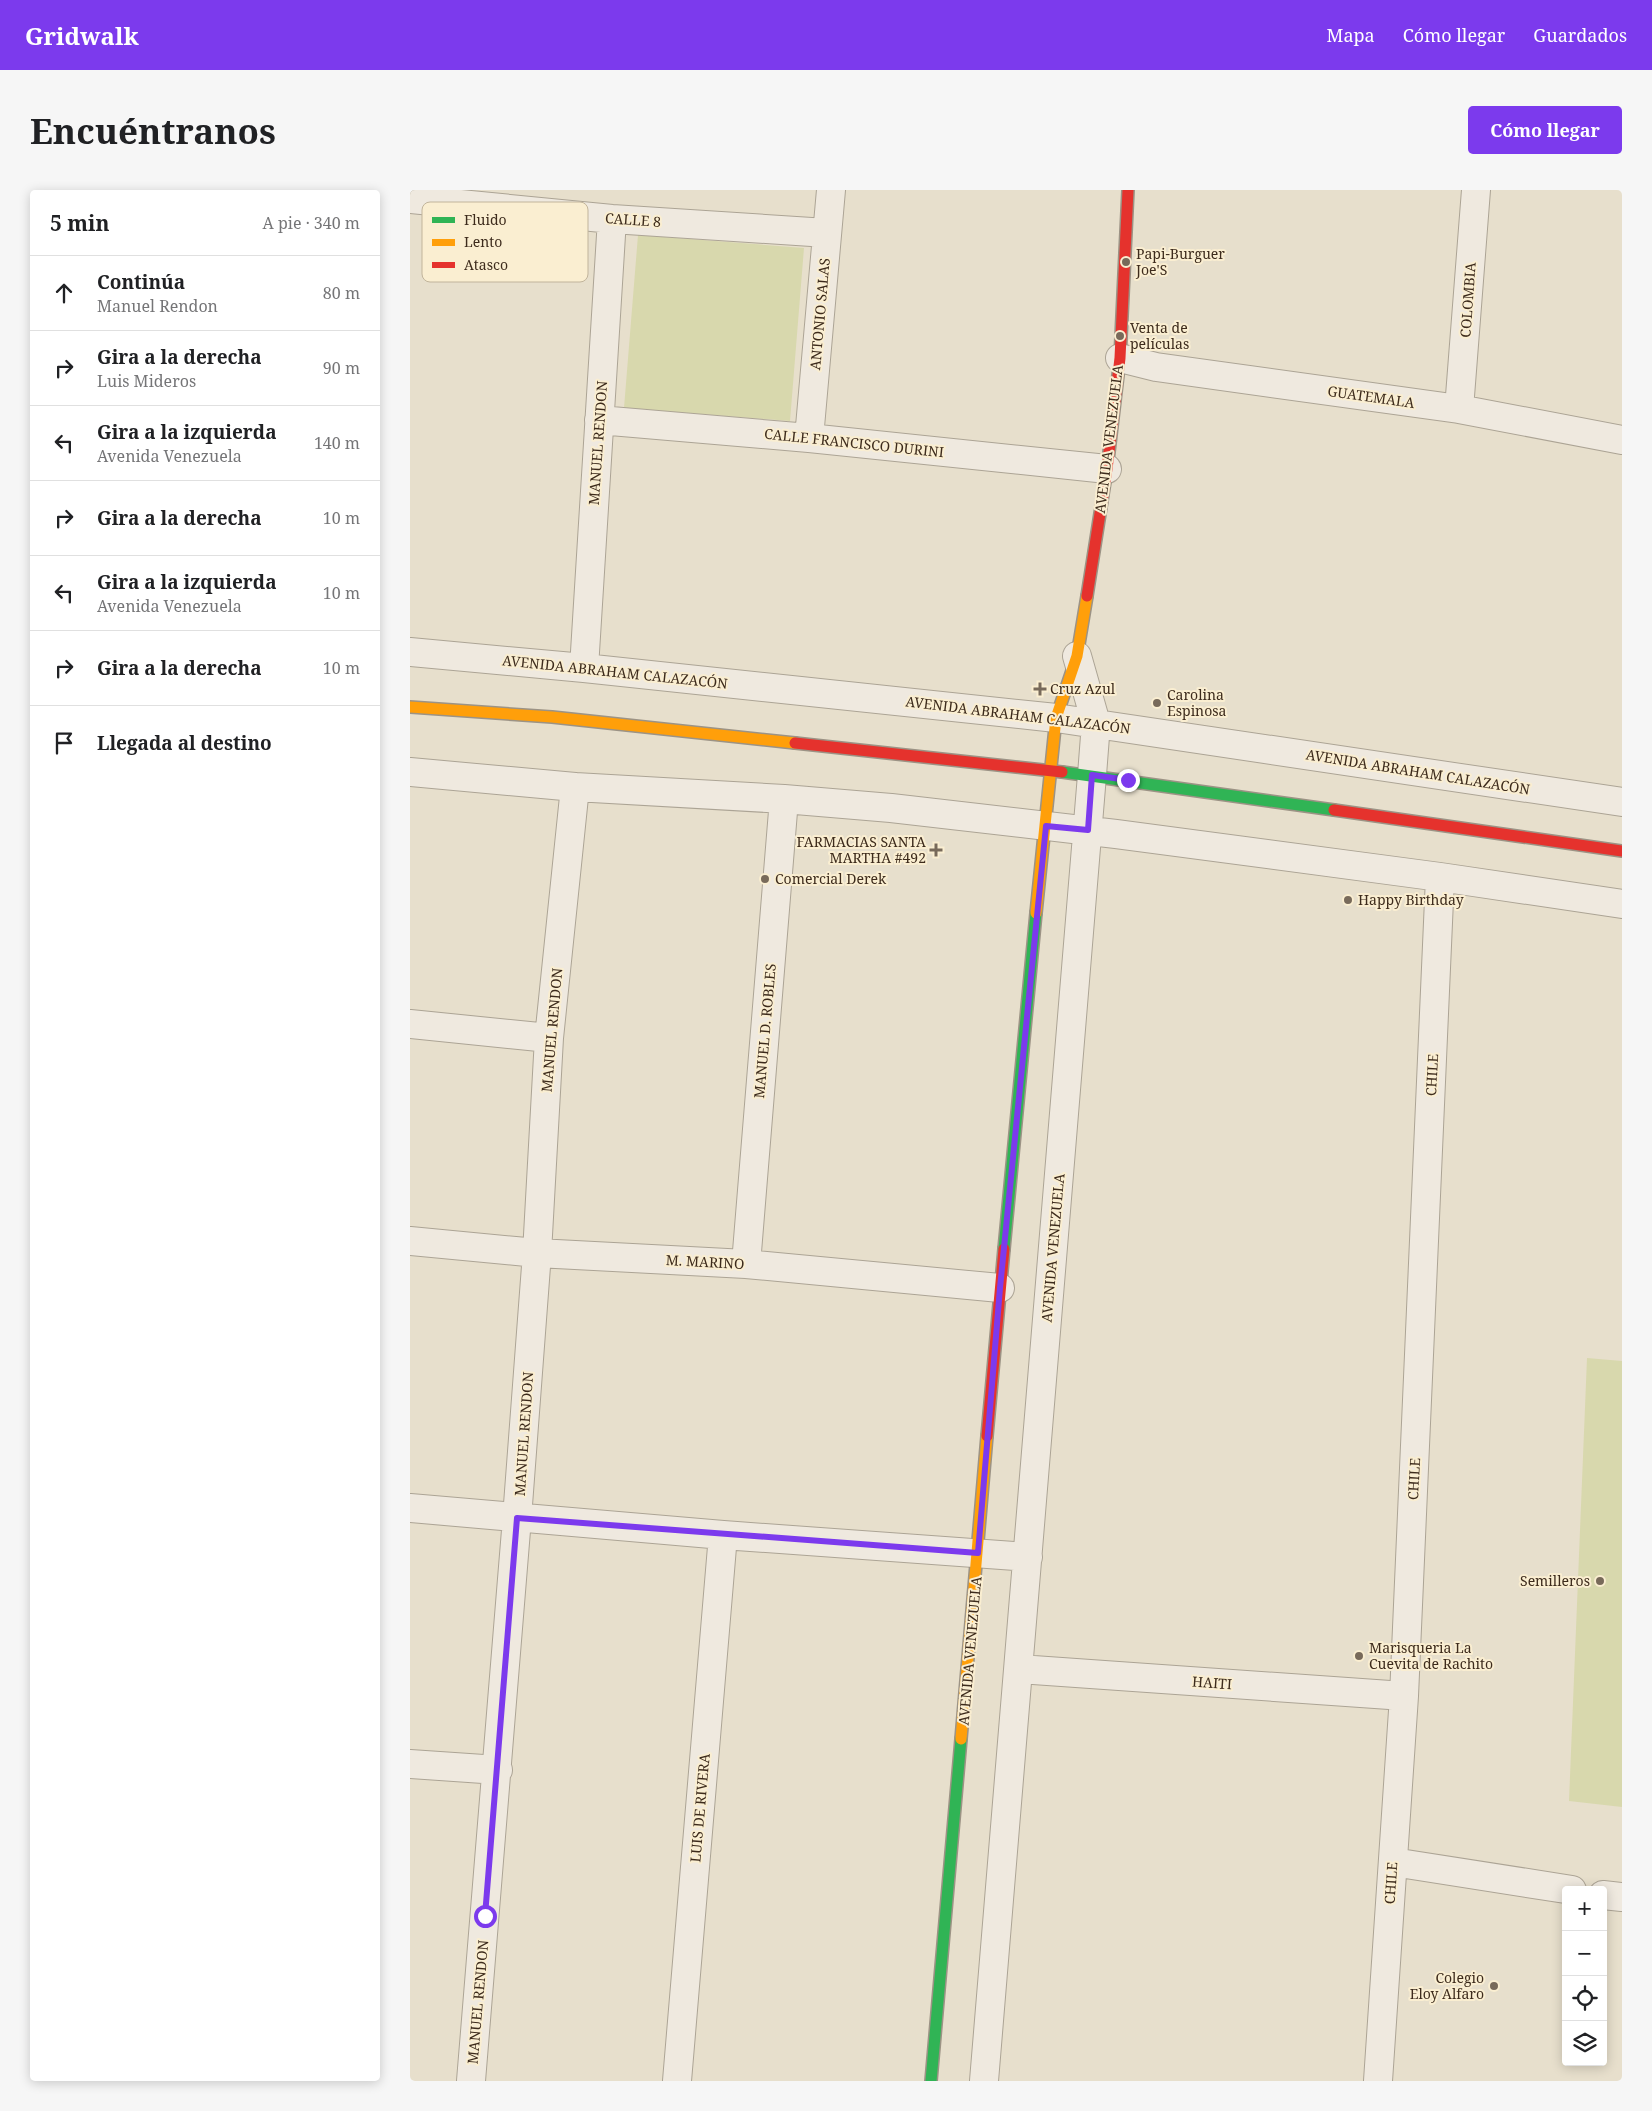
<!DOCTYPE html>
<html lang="es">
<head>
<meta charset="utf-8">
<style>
  body { margin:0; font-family:"Noto Serif",serif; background:#f6f6f6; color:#202124 }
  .controls { position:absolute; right:15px; bottom:15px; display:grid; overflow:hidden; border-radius:5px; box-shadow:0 2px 12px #0003 }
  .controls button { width:45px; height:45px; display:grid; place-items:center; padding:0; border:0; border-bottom:1px solid #e0e0e0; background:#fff; color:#202124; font:25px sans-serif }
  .stop { position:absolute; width:15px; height:15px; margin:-11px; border:4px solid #7c3aed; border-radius:50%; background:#fff }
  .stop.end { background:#7c3aed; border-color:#fff; box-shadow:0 1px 5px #0008 }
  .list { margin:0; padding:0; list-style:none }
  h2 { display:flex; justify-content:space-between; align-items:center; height:65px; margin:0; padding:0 20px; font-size:21px }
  h2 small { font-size:16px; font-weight:400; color:#757577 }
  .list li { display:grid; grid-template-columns:32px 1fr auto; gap:15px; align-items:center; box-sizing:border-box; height:75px; padding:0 20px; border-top:1px solid #e0e0e0 }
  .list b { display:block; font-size:19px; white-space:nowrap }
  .list p { margin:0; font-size:16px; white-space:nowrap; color:#757577 }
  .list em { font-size:16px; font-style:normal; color:#757577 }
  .icon { flex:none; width:28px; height:28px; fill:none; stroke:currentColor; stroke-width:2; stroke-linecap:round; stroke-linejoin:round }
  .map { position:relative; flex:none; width:1212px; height:1891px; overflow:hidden; border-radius:5px }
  header { display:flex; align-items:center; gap:30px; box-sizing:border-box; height:70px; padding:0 25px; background:#7c3aed; color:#fff }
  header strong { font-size:24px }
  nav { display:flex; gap:28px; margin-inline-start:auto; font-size:18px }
  .intro { display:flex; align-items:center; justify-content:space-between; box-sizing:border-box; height:120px; padding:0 30px }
  h1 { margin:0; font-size:35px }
  .button { padding:12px 22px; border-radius:5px; background:#7c3aed; color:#fff; font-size:18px; font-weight:700 }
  main { display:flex; gap:30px; padding:0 30px }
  aside { flex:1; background:#fff; border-radius:5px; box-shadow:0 2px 12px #0003 }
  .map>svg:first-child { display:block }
</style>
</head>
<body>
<header>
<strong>Gridwalk</strong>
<nav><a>Mapa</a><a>Cómo llegar</a><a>Guardados</a></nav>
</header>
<div class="intro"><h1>Encuéntranos</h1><a class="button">Cómo llegar</a></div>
<main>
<aside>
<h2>5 min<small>A pie · 340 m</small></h2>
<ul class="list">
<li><svg class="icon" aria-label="ahead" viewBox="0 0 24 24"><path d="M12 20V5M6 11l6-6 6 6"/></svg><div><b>Continúa</b><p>Manuel Rendon</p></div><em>80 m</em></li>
<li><svg class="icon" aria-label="right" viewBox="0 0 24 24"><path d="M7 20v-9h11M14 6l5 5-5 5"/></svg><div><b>Gira a la derecha</b><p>Luis Mideros</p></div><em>90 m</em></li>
<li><svg class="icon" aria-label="left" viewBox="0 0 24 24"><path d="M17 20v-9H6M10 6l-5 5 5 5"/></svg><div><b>Gira a la izquierda</b><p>Avenida Venezuela</p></div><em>140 m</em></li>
<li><svg class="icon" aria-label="right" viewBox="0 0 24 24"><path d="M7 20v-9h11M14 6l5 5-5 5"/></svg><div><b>Gira a la derecha</b></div><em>10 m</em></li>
<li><svg class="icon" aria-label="left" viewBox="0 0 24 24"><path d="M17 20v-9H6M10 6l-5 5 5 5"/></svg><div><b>Gira a la izquierda</b><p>Avenida Venezuela</p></div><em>10 m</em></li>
<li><svg class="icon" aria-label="right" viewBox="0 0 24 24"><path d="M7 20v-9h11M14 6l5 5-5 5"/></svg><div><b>Gira a la derecha</b></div><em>10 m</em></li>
<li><svg class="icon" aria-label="arrive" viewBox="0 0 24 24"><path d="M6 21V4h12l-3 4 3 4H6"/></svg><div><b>Llegada al destino</b></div></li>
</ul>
</aside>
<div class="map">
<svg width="1212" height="1891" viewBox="0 0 1212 1891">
  <rect width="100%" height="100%" fill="#e7dfcc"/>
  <!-- green -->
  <path fill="#d8d8ad" d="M228 45 394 58 380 231 214 218Z
    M1177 1168 1212 1171V1617L1159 1611Z"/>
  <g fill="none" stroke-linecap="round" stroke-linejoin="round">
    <defs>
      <path id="street" d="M0 9 202 29 417 43
        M710 168 746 177 1049 219 1212 250
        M1049 219 1066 0
        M189 230 399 248 697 279
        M399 248 421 0
        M0 462 174 478 646 528 1212 612
        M174 478 202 29
        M0 582 165 597 374 609 481 618 706 644 1030 687 1212 714
        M0 834 139 848
        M0 1051 127 1063 336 1074 590 1098
        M336 1074 374 609
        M0 1318 313 1345 618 1367
        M609 1479 994 1506
        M0 1574 88 1580
        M983 1672 1162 1700
        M1193 1705 1212 1707
        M61 1891 107 1328 127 1063 139 848 165 597
        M267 1891 313 1345
        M574 1891 682 585 686 533 667 466
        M968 1891 994 1506 1030 687"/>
      <path id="fast" d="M652 582 924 620
        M594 1059 626 723
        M521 1891 551 1549"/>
      <path id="slow" d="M0 517 142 527 385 553
        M626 723 646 528 667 466 677 406
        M551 1549 577 1246"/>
      <path id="jam" d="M677 406 697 279 710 168 718 0
        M385 553 652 582
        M924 620 1212 661
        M577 1246 594 1059"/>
    </defs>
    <!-- street casing -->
    <use href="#street" stroke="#aca495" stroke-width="30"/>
    <!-- fast casing -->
    <use href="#fast" stroke="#9c9385" stroke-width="14"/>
    <!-- slow casing -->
    <use href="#slow" stroke="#9c9385" stroke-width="14"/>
    <!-- jam casing -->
    <use href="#jam" stroke="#9c9385" stroke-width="14"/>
    <!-- street -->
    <use href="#street" stroke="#efe9df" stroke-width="28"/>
    <!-- fast -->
    <use href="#fast" stroke="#30b455" stroke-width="11"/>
    <!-- slow -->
    <use href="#slow" stroke="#ff9f0a" stroke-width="11"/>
    <!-- jam -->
    <use href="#jam" stroke="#e5322d" stroke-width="11"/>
  </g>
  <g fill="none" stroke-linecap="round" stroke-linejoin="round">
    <!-- route -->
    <path stroke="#7c3aed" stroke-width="6" d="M75 1726 107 1328 568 1363 590 1098 636 636 678 640 682 585 718 590"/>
  </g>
  <!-- markers -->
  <g fill="#786a5a" stroke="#faeed1" stroke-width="2">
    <circle cx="716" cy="72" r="5"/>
    <circle cx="710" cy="146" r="5"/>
    <path d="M627.5 491.5h5v5h5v5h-5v5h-5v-5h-5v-5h5z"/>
    <circle cx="747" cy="513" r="5"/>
    <path d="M523.5 652.5h5v5h5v5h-5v5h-5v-5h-5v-5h5z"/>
    <circle cx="355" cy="689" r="5"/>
    <circle cx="938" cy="710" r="5"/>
    <circle cx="1190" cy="1391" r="5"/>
    <circle cx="949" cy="1466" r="5"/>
    <circle cx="1084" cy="1796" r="5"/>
  </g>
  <g text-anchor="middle" stroke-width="4" stroke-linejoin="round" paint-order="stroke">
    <!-- street labels -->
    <g font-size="14" fill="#3d2b1c" stroke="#faeed1">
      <text transform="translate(223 30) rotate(4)" y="5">CALLE 8</text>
      <text transform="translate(1058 110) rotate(-86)" y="5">COLOMBIA</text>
      <text transform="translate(410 124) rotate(-85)" y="5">ANTONIO SALAS</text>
      <text transform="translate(961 207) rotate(8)" y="5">GUATEMALA</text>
      <text transform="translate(699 249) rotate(-83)" y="5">AVENIDA VENEZUELA</text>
      <text transform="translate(188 253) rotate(-86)" y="5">MANUEL RENDON</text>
      <text transform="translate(444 253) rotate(6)" y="5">CALLE FRANCISCO DURINI</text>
      <text transform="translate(205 482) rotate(6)" y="5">AVENIDA ABRAHAM CALAZACÓN</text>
      <text transform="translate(608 525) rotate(7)" y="5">AVENIDA ABRAHAM CALAZACÓN</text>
      <text transform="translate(1008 582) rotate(9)" y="5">AVENIDA ABRAHAM CALAZACÓN</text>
      <text transform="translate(142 840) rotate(-85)" y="5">MANUEL RENDON</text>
      <text transform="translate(355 841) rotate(-85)" y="5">MANUEL D. ROBLES</text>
      <text transform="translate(1022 885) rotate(-87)" y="5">CHILE</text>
      <text transform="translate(643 1058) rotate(-85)" y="5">AVENIDA VENEZUELA</text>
      <text transform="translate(295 1072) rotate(3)" y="5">M. MARINO</text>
      <text transform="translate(114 1244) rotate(-86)" y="5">MANUEL RENDON</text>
      <text transform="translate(1004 1289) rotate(-87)" y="5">CHILE</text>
      <text transform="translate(560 1461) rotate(-85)" y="5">AVENIDA VENEZUELA</text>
      <text transform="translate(802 1493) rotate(4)" y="5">HAITI</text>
      <text transform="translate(290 1618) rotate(-85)" y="5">LUIS DE RIVERA</text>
      <text transform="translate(981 1693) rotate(-86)" y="5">CHILE</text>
      <text transform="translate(68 1812) rotate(-85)" y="5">MANUEL RENDON</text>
    </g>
    <!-- poi labels -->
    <g font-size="14" fill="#3d2b1c" stroke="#faeed1" text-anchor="start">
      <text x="726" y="69">Papi-Burguer<tspan x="726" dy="16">Joe'S</tspan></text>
      <text x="720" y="143">Venta de<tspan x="720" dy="16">películas</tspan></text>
      <text x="640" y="504">Cruz Azul</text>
      <text x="757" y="510">Carolina<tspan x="757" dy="16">Espinosa</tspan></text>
      <text x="516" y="657" text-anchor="end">FARMACIAS SANTA<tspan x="516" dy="16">MARTHA #492</tspan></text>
      <text x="365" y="694">Comercial Derek</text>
      <text x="948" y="715">Happy Birthday</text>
      <text x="1180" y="1396" text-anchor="end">Semilleros</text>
      <text x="959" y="1463">Marisqueria La<tspan x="959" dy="16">Cuevita de Rachito</tspan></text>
      <text x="1074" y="1793" text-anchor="end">Colegio<tspan x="1074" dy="16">Eloy Alfaro</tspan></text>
    </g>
  </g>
  <!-- legend -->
  <rect x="12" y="12" width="166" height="80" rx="8" fill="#faeed1" stroke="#c1b49b" stroke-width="1"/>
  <rect x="22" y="27" width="23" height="6" fill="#30b455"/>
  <rect x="22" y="49" width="23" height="7" fill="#ff9f0a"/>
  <rect x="22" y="72" width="23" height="6" fill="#e5322d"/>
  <g font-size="14" fill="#3d2b1c">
    <text x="54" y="35">Fluido</text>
    <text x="54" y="57">Lento</text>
    <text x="54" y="80">Atasco</text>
  </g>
</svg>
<div class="controls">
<button>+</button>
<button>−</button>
<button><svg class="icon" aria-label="locate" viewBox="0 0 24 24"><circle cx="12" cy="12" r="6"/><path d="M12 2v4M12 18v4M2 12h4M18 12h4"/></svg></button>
<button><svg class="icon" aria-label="layers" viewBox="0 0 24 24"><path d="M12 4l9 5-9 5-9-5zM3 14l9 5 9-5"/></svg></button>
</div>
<div class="stop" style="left:75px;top:1726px"></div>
<div class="stop end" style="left:718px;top:590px"></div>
</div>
</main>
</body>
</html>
